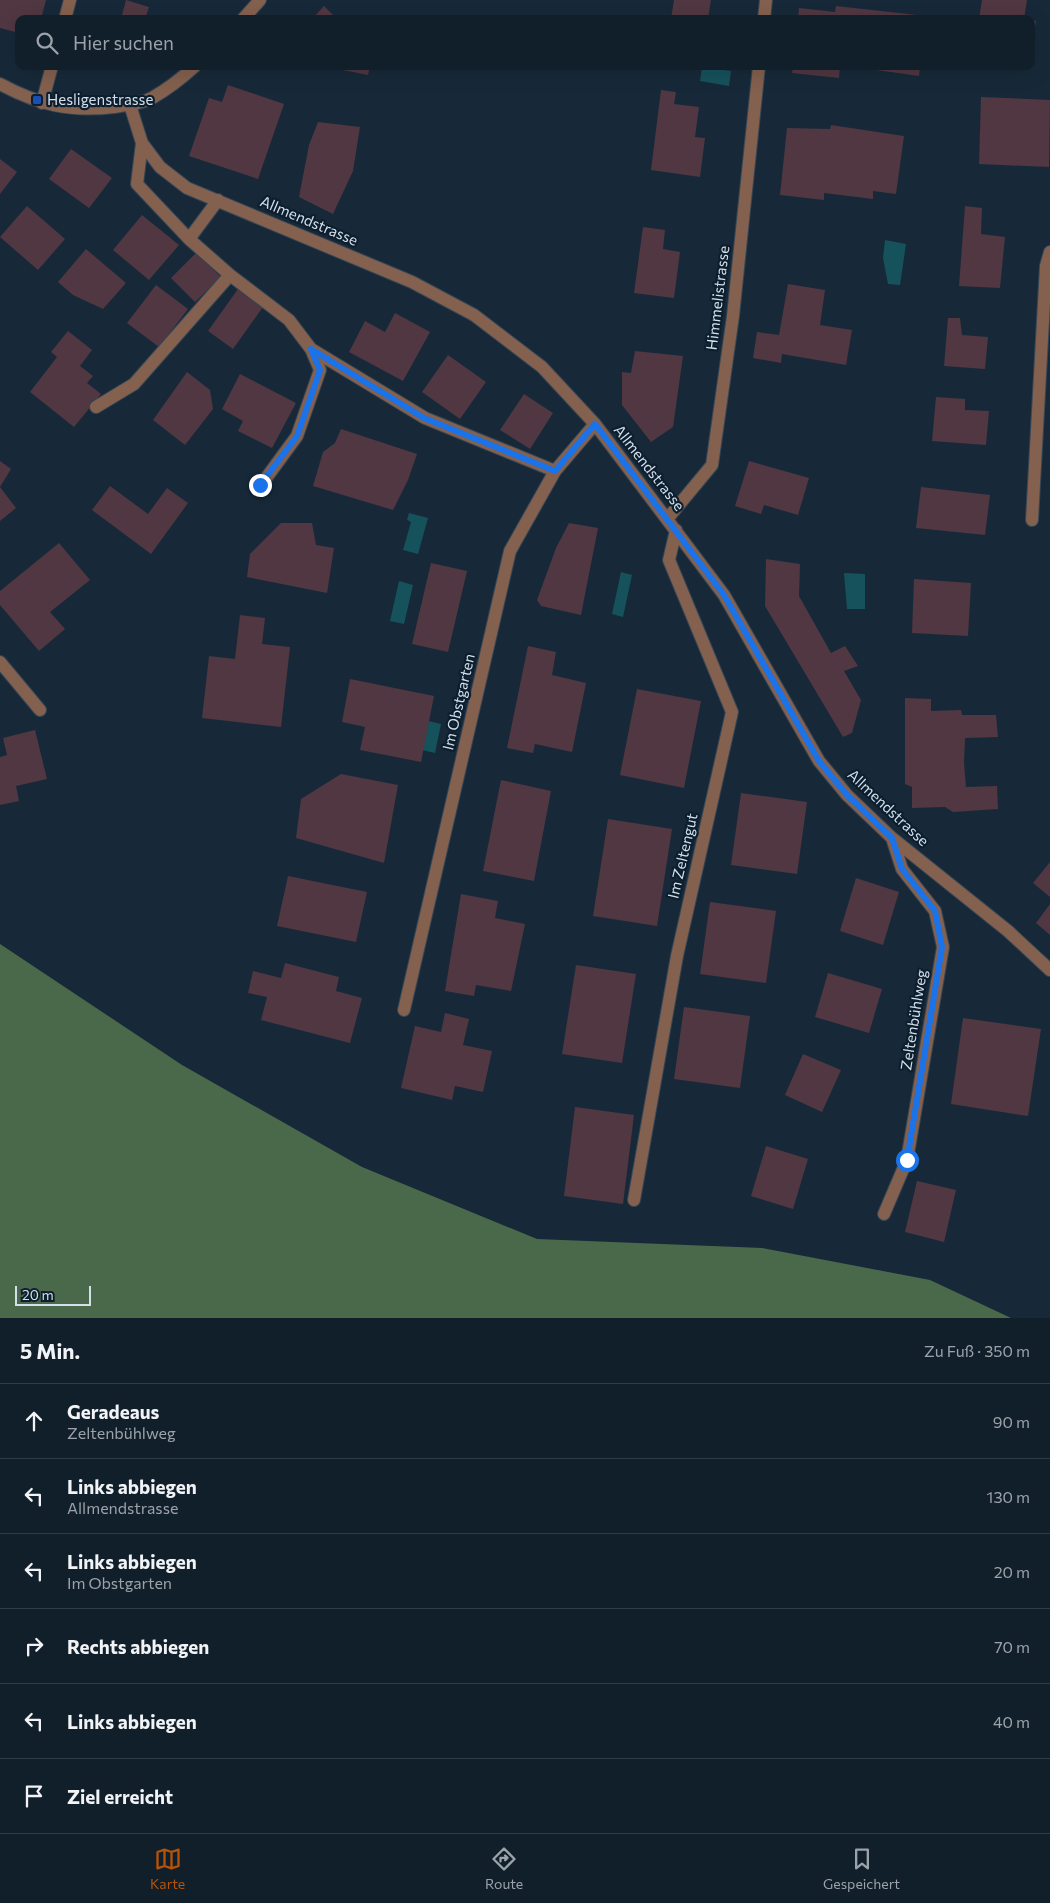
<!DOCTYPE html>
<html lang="de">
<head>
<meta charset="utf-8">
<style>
  body { margin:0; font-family:Commissioner,sans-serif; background:#1e2c37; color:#f1f3f6 }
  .scale { position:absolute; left:15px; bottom:12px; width:76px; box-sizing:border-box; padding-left:5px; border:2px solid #d3dfea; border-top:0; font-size:14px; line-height:18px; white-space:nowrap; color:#d3dfea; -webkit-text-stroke:4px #0d1f2f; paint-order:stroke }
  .stop { position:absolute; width:15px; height:15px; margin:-11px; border:4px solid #1a73e8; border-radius:50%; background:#fff }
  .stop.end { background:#1a73e8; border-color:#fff; box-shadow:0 1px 5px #0008 }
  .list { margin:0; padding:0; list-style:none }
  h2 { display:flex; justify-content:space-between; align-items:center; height:65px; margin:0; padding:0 20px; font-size:21px }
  h2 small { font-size:16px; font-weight:400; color:#9ca2a9 }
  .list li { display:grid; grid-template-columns:32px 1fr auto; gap:15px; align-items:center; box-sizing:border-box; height:75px; padding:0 20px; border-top:1px solid #303d47 }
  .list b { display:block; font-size:19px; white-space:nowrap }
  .list p { margin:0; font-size:16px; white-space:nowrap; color:#9ca2a9 }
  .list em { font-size:16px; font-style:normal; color:#9ca2a9 }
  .icon { flex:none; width:28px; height:28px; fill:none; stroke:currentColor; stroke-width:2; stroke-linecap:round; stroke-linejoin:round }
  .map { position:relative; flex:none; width:1050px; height:1318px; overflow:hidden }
  .search { position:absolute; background:#111f2b; box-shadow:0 5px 20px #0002; left:15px; right:15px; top:15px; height:55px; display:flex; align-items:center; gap:12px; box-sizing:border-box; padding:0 18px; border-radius:10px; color:#9ca2a9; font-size:19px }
  .sheet { height:515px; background:#111f2b }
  nav { display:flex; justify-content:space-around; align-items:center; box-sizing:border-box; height:70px; border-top:1px solid #303d47; background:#111f2b; font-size:14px; color:#9ca2a9 }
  nav a { display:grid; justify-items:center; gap:2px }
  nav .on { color:#b45309 }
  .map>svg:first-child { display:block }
</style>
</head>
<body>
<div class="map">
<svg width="1050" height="1318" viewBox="0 0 1050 1318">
  <rect width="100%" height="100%" fill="#172939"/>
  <!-- forest -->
  <path fill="#4a694a" d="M0 944 182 1065 362 1167 537 1239 762 1248 930 1280 1011 1318H0Z"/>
  <!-- water -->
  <path fill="#16525c" d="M702 67 731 71 729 86 700 81Z
    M885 240 906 244 900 285 888 284 883 258Z
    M409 513 428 518 418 554 403 550 411 522 407 520Z
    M621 572 632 575 623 617 612 614Z
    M844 573 865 574V609H847Z
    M399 581 413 585 404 624 390 621Z
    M428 721 441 724 435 753 422 750Z"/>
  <!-- building -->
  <path fill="#503742" d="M0 0H46L41 19H19V33L0 28Z
    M126 0 149 7 145 19 122 15Z
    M674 0H711L708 19H671Z
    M982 0H1027L1024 19H979Z
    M324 6 337 19H312Z
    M836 6 926 16V19H798L799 8 835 12Z
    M1031 20 1036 21 1032 47H1031Z
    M323 66H370L368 75Z
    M793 66H840L839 78 792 73Z
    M848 66H920L919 76Z
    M228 85 284 104 258 179 189 156 209 98 222 102Z
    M661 90 676 92 674 104 699 107 695 137 705 138 700 177 651 170Z
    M981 97 1050 100 1049 167 979 164Z
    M318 122 360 127 353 171 333 214 299 197 309 145Z
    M831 125 904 136 896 194 873 191V199L824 193V200L780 195 787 128 830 129Z
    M71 149 112 178 89 208 49 179Z
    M0 159 17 172 0 194Z
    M27 206 65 239 38 270 0 237Z
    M965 206 982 208 981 234 1005 237 1000 288 959 286Z
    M142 215 179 245 149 280 113 250Z
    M643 227 665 230 663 249 680 252 674 298 634 293Z
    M86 249 126 283 103 309 73 295 58 282Z
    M196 253 221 277 195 302 171 278Z
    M788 284 825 290 820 325 852 330 846 365 782 354 781 363 753 358 757 332 779 335Z
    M156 285 188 309 159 347 127 323Z
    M238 289 263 307 233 349 208 331Z
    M395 313 430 332 403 381 349 352 365 321 385 332Z
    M948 318H960L962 335 988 337 985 369 944 366Z
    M68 331 92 350 80 366 93 376 87 383 101 394 74 427 30 392 57 357 51 352Z
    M635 351 683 356 673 427 651 442 622 405V372L631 373Z
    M448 355 486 382 460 419 422 392Z
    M187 372 210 390 213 409 185 445 153 420Z
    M240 374 296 403 272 448 238 431 243 421 222 409Z
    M524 394 553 413 530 449 500 430Z
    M936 397 965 399V410L989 411 986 445 932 441Z
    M341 429 417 454 408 480 393 510 313 486 323 452 335 443Z
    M0 461 11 469 0 487Z
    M749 461 809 478 798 515 764 505 761 514 735 506Z
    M110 486 148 514 167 488 188 503 151 554 92 510Z
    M0 487 16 508 0 521Z
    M921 487 990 495 985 535 916 528Z
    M281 523H312L316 545 334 548 327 593 247 577 250 554Z
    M569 523 598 528 581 615 541 606 537 600 556 548Z
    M59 543 90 580 50 612 65 629 39 651 0 605V591Z
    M766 559 800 564 799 596 831 653 845 646 858 666 844 671 861 700 852 733 843 737 765 606Z
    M431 563 467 571 448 652 412 644Z
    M914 579 971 583 968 636 912 633Z
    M240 615 265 618 262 644 290 647 281 727 202 718 209 656 235 659Z
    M528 646 556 652 552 675 586 683 572 752 535 744 533 753 507 748Z
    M350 679 434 696 421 762 360 750 365 727 342 722Z
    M637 689 701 701 684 788 620 775Z
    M905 698 931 699V711L961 710 962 715H996L998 737 965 738 964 763 966 787 997 786 998 809 953 812 945 807 912 808V787L905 784Z
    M35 730 47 779 16 786 19 801 0 805V757L7 755 3 738Z
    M341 774 398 785 384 863 296 838 301 799Z
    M501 780 551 791 534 881 483 871Z
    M741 793 807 802 797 874 731 865Z
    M608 819 672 829 657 926 593 916Z
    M1050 862V897L1033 883Z
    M288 876 367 892 356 942 277 926Z
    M856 878 899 892 883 945 840 931Z
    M461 894 498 901 495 918 525 924 511 991 476 985 474 996 445 991Z
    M710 902 776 911 766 983 700 974Z
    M1050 904V935L1036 923Z
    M285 963 339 977 336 991 362 998 350 1043 261 1020 267 997 248 993 253 971 281 978Z
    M576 965 636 974 622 1063 562 1054Z
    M828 973 882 989 869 1033 815 1017Z
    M684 1007 750 1016 740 1088 674 1079Z
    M445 1013 469 1019 463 1045 492 1051 483 1092 455 1086 452 1100 401 1088 415 1026 441 1032Z
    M963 1018 1041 1029 1028 1116 951 1104Z
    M803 1054 841 1070 822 1112 785 1095Z
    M575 1107 634 1115 623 1204 564 1196Z
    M766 1146 808 1159 793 1209 751 1196Z
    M917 1181 956 1190 944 1242 905 1232Z"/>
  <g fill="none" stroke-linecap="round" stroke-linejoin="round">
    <defs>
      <path id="minor" d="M65 19 70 0
        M243 19 260 0
        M764 19 766 0
        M0 84C39 105 70 112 114 107 126 105 141 104 152 98 166 90 183 77 195 66
        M42 103 52 66
        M130 105 142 143 160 167 187 188 412 282 474 315 542 367 595 424 724 595 819 761 847 795 892 838 1008 931 1050 970
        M142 143 137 184 189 239 230 275 289 320 311 349 320 370 297 436 261 485
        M189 239 218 200
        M311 349 425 418 555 471
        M96 407 134 384 230 275
        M668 518 712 465 733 316 759 66
        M1032 520 1046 266 1050 252
        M0 662 40 710
        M404 1010 510 551 555 471 595 424
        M634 1200 677 956 732 712 669 560 676 530
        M884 1214 907 1160 943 947 935 911 902 869 892 838"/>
    </defs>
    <!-- minor casing -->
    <use href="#minor" stroke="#354655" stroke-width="14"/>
    <!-- minor -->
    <use href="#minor" stroke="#84604e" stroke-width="12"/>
  </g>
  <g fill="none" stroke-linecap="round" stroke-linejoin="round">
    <!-- route -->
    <path stroke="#1a73e8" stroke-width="6" d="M260 485 297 436 320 370 311 349 424 418 555 471 595 424 724 595 819 761 847 795 892 838 902 869 935 911 942 947 907 1160"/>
  </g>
  <!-- markers -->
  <rect fill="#1a4fb4" stroke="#0d1f2f" stroke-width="2" x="32" y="95" width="10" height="10" rx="2.5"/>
  <g text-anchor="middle" stroke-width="4.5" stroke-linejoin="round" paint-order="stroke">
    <!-- poi labels -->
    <g font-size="15" fill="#d3dfea" stroke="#0d1f2f" text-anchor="start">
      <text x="47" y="105">Hesligenstrasse</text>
    </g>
    <!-- street labels -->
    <g font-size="15" fill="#d3dfea" stroke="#0d1f2f">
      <text transform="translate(309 221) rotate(23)" y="5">Allmendstrasse</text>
      <text transform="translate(718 298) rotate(-83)" y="5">Himmelistrasse</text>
      <text transform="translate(649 468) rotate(52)" y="5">Allmendstrasse</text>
      <text transform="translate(459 702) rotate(-77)" y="5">Im Obstgarten</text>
      <text transform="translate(888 808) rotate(43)" y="5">Allmendstrasse</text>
      <text transform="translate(683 856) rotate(-77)" y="5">Im Zeltengut</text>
      <text transform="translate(914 1020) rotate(-81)" y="5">Zeltenbühlweg</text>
    </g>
  </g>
</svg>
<div class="scale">20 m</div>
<div class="stop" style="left:907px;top:1160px"></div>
<div class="stop end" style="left:260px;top:485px"></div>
<div class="search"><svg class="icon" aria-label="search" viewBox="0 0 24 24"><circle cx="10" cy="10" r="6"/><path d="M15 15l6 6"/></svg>Hier suchen</div>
</div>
<section class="sheet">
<h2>5 Min.<small>Zu Fuß · 350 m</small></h2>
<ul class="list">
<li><svg class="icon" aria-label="ahead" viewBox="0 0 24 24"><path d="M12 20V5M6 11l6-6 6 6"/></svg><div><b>Geradeaus</b><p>Zeltenbühlweg</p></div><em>90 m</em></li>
<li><svg class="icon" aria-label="left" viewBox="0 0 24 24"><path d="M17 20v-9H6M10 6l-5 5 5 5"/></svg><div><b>Links abbiegen</b><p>Allmendstrasse</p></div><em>130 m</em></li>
<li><svg class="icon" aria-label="left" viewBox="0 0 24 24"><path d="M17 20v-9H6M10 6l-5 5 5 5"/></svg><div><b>Links abbiegen</b><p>Im Obstgarten</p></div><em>20 m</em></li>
<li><svg class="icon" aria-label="right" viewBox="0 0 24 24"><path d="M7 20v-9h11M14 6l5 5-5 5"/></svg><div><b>Rechts abbiegen</b></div><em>70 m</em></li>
<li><svg class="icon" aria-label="left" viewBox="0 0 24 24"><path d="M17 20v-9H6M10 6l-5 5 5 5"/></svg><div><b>Links abbiegen</b></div><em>40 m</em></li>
<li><svg class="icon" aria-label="arrive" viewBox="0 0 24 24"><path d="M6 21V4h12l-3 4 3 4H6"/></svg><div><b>Ziel erreicht</b></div></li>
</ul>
</section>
<nav>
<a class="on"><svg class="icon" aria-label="map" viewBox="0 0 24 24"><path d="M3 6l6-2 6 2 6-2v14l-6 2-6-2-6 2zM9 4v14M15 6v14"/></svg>Karte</a>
<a><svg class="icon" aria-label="directions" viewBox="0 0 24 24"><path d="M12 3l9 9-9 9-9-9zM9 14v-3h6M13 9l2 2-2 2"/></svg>Route</a>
<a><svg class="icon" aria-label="saved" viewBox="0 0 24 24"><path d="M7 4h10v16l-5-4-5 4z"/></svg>Gespeichert</a>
</nav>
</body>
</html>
